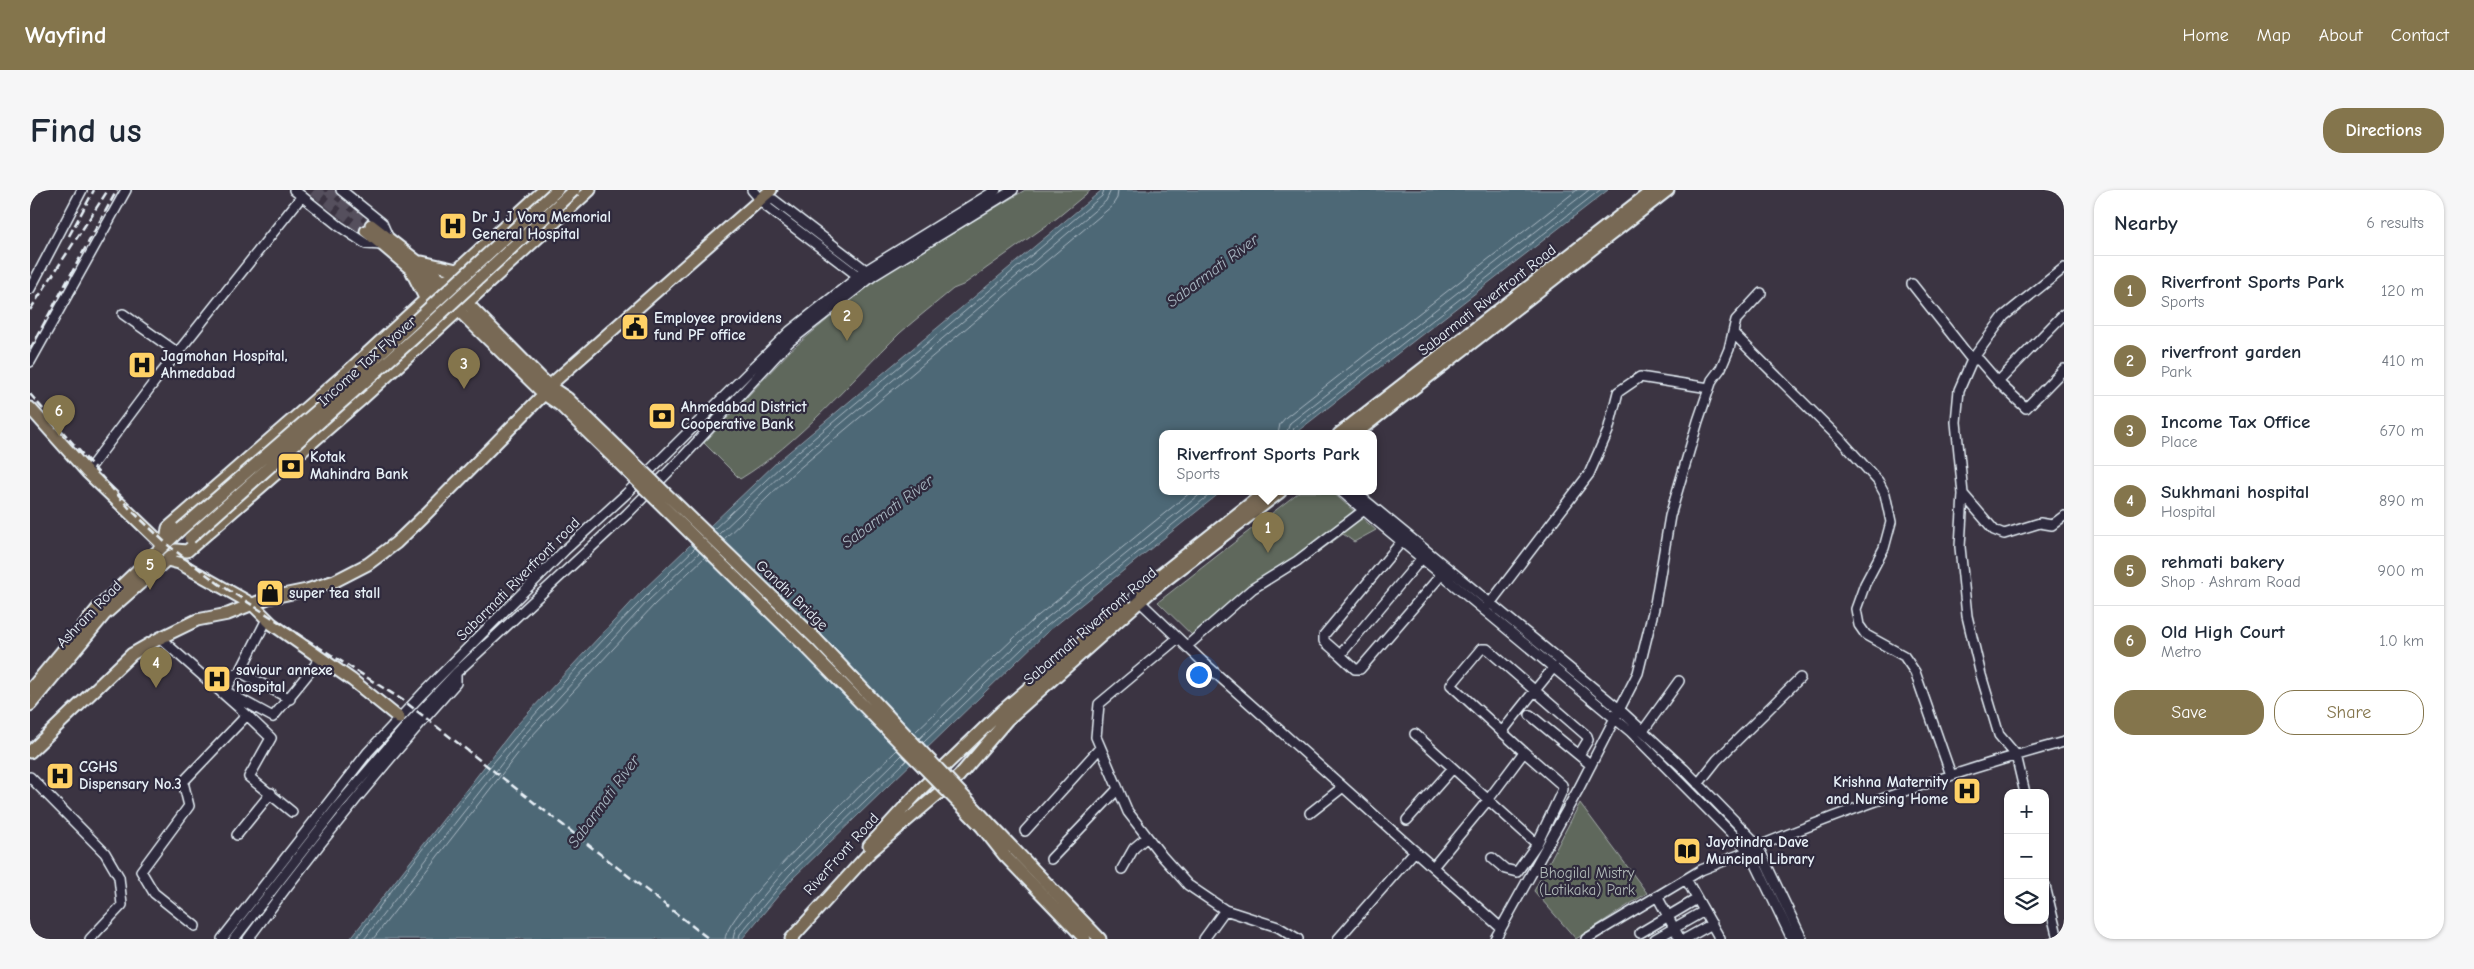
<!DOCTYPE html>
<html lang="en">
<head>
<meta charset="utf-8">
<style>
  body { margin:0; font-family:"Comic Neue",sans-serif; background:#f6f6f7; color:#1f2937 }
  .controls { position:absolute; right:15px; bottom:15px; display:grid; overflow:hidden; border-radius:10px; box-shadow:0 1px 4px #0004 }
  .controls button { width:45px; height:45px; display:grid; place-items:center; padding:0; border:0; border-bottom:1px solid #e0e1e3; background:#fff; color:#1f2937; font:25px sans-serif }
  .you { position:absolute; left:1168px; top:484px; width:18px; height:18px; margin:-12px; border:4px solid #fff; border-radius:50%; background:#1a73e8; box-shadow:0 0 0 8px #1a73e833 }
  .badge { display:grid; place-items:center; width:32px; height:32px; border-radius:50%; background:#84754c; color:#fff; font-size:16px; font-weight:700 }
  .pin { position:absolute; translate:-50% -41px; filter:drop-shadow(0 1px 2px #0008) }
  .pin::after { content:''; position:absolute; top:26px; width:18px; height:15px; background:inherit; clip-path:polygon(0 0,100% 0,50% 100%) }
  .popup { position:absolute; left:1129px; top:240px; width:218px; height:65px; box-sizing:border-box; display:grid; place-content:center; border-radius:10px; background:#fff; filter:drop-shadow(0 1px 4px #0005); font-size:16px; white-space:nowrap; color:#747a83 }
  .popup b { font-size:19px; color:#1f2937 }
  .popup::after { content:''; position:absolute; left:50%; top:100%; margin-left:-10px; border:10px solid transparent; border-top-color:#fff }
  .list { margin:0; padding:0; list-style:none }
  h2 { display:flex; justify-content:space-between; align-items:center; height:65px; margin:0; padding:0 20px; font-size:21px }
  h2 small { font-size:16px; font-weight:400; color:#747a83 }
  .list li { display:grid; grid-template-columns:32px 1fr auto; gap:15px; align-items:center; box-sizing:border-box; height:70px; padding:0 20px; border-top:1px solid #e0e1e3 }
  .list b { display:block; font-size:19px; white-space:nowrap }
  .list p { margin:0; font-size:16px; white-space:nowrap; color:#747a83 }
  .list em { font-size:16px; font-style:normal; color:#747a83 }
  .actions { display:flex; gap:10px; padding:15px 20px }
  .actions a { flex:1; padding:11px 0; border:1px solid #84754c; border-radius:20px; text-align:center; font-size:18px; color:#84754c }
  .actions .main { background:#84754c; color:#fff }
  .icon { flex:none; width:28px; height:28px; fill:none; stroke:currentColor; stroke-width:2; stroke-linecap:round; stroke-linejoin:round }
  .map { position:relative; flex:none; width:2034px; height:749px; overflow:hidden; border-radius:20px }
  header { display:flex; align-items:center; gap:30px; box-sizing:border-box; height:70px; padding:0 25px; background:#84754c; color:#fff }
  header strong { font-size:24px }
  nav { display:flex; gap:28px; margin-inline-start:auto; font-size:18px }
  .intro { display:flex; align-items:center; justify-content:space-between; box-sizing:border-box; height:120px; padding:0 30px }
  h1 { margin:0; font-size:35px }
  .button { padding:12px 22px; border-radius:20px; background:#84754c; color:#fff; font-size:18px; font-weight:700 }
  main { display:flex; gap:30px; padding:0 30px }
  aside { flex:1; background:#fff; border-radius:20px; box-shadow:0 1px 4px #0004 }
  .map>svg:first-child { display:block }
</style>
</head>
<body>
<header>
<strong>Wayfind</strong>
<nav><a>Home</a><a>Map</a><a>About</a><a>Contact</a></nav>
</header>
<div class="intro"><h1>Find us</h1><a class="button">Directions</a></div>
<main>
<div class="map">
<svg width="2034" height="749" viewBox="0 0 2034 749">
  <rect width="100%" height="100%" fill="#3b3442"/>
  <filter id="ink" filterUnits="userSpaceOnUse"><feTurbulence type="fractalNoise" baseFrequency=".02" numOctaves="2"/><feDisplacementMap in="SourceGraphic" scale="10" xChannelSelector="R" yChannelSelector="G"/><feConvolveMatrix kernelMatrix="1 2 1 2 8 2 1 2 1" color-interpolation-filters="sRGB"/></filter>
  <g filter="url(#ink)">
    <!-- green -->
    <path fill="#5f675b" stroke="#a4acaa" d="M995 0H1061L1027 28 933 95 923 99C905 114 887 128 870 143 821 191 768 254 710 289L674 253 761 160 845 90Z
      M1269 302H1302L1346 340 1324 352 1313 344 1270 375 1254 383 1218 407 1168 451 1128 412Z
      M1550 613 1617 703 1546 749 1504 701Z"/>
    <!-- water -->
    <path fill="#4e6776" stroke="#8c9eaa" d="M1072 0H1578L1264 244H1133V302H1191L1016 443 763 688 712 749H320L486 536 611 402 747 272Z"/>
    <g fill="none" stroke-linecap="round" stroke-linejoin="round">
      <!-- shore -->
      <path stroke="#aabac4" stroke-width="1" d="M1248 244 1250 234 1256 227 1547 0
        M1256 244 1260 233 1559 0
        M1262 244 1264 238 1570 0
        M683 340 751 276 1072 6 1074 0
        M688 345 755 281 1076 11 1081 0
        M693 350 760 286 1082 16 1087 8 1088 0
        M884 543 1004 429 1161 302
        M889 549 1009 434 1173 302
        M893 553 1013 439 1183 302
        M326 749C427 609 540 477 665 358
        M334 749 495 544 619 410 670 362
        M343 749 500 548 624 415 675 367
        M695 749C696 720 839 588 867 560
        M703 749 705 740 755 680 872 565
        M709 749 710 744 760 684 877 570"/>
      <!-- major-tunnel -->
      <path stroke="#55505d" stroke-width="11" stroke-dasharray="11 5.5" stroke-linecap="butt" d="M284 0 336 41
        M298 0 341 35"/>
      <defs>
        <path id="minor" d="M264 0 309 36 336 54 352 55
          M311 0 352 33 359 49
          M722 0 737 17 832 89
          M732 8 744 10 841 84
          M1882 94 1942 170 1974 126 2034 78
          M0 99 52 0
          M93 124 148 163
          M1703 143 1810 249 1848 291 1855 304 1861 332 1854 358 1835 394 1826 419 1829 435 1836 445 1874 466 1885 482 1921 585
          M0 172 96 0
          M1968 192 1996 218 2034 179
          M57 282 125 191 272 6
          M1312 302 1601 542 1720 662 1725 663 1729 658 1723 652 1720 654 1718 659
          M1325 302 1589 519 1654 579 1725 652
          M1933 304 1964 340 1974 344 2010 333 2022 335 2034 326
          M1392 368 1310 465 1325 479H1330L1412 384
          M1104 406 1172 471 1471 738
          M1458 416 1559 284 1578 241 1588 202 1610 187 1679 198
          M237 429 210 482 205 484 195 501 243 527 291 468
          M130 448 217 525 153 592 159 616 111 681 124 703 165 736
          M1148 448 1069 514 1066 547 1098 622 1132 666 1158 695 1195 720 1248 737 1268 749
          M1157 456 1222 399 1267 371 1334 320
          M1310 465 1294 451V445L1372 351
          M1524 477C1506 499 1489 520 1472 542L1421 495 1451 459H1457L1557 546 1558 550 1549 565
          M210 482 260 509
          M217 525 241 548 219 587 262 622
          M1500 525 1561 575
          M1613 541 1649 491
          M1385 544 1423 578
          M0 587 75 663 89 687 92 715 60 749
          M1668 594 1687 570 1770 488
          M1995 603 1986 565 1969 545 1951 485 1937 426 1930 357 1933 304 1926 232 1929 200 1942 170H1949L1968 192 2034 124
          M1280 623 1313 597
          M1377 630 1423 578 1507 654
          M995 641 1070 558
          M207 645 241 603
          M1729 656C1829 615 1930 580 2034 552
          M1729 659 1772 749
          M1720 662 1762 749
          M1462 668 1475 679 1487 682 1507 654 1533 599 1532 595 1494 562
          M1021 669 1088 599
          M1403 677 1458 610 1494 562 1472 542
          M1092 679 1104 658 1117 647
          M1656 689 1690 749
          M2015 696 2028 749
          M1627 706 1650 749
          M1610 743 1667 709
          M192 749 338 562 393 503 535 360 596 304 760 141 838 79 966 0
          M204 749 307 617 379 533 426 483 597 324 653 267 759 152 843 86 983 0
          M218 749C283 660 352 575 426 493V483
          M1174 749 1195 720
          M1308 749 1385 661
          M1465 749 1549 598 1608 483 1625 414 1640 326 1668 231 1682 190 1691 178 1699 159 1706 130 1731 103
          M1556 749 1671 680 1719 661
          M1625 749 1674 721
          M1655 749 1682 734"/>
        <path id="major" d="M341 35 420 97
          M336 41 420 112 514 204 530 215
          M392 72 427 80
          M382 82 396 110
          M432 108 519 196 537 208
          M519 196 741 0
          M0 218 57 282 133 355
          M1309 244 1623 0
          M1325 244 1638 0
          M136 352 138 338 316 183 514 0
          M146 360 157 361 333 208 560 0
          M137 370 149 373 222 414 242 434 322 490 369 528
          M1110 401 1235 302
          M0 500 68 418 151 339
          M0 515 75 424 141 366
          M0 562 102 464 130 448 167 430 198 424 238 408 277 400 305 391 338 374 366 353 393 327 514 204
          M958 632 1070 749
          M952 637 975 666 1055 749
          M839 656 891 599 972 521 1095 415
          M761 749 841 661 929 586 977 530 1124 399 1250 302"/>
      </defs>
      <!-- minor casing -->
      <use href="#minor" stroke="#e8f1f8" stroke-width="12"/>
      <!-- major casing -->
      <use href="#major" stroke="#e8f1f8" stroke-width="15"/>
      <!-- minor -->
      <use href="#minor" stroke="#2f2a3d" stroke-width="9"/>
      <!-- major -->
      <use href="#major" stroke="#786954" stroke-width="11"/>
      <!-- rail -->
      <path stroke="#e8f1f8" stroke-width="2.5" stroke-dasharray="8 4" stroke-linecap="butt" d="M39 46 64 0
        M0 120 78 0
        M0 159 87 0
        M0 204 100 319 139 356 189 394 374 511 679 749"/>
      <defs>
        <path id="major-bridge" d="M537 208 786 449 958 632
          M530 215 777 458 952 637
          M151 339 294 215 527 0
          M160 348 403 131 544 0"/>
      </defs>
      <!-- major-bridge casing -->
      <use href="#major-bridge" stroke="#e8f1f8" stroke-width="15" stroke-linecap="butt"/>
      <!-- major-bridge -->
      <use href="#major-bridge" stroke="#786954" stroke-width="11"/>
    </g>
  </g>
  <!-- icons -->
  <defs>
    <symbol id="hospital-square" viewBox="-11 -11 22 22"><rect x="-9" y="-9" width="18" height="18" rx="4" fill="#ffd166" stroke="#2f2a3d"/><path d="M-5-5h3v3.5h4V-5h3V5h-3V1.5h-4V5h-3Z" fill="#111"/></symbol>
    <symbol id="civic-square" viewBox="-11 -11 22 22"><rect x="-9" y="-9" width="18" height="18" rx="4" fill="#ffd166" stroke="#2f2a3d"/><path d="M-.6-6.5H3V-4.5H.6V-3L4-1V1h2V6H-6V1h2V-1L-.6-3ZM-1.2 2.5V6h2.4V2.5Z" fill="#111"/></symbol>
    <symbol id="bank-square" viewBox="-11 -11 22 22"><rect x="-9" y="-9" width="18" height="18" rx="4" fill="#ffd166" stroke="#2f2a3d"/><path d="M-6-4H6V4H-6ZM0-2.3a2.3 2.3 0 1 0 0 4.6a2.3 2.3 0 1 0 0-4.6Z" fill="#111"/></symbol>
    <symbol id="shop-square" viewBox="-11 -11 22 22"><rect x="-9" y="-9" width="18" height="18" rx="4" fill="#ffd166" stroke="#2f2a3d"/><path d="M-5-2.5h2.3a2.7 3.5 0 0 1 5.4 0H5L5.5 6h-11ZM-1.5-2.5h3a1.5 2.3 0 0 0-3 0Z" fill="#111"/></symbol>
    <symbol id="library-square" viewBox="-11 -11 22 22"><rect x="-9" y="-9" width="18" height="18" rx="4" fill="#ffd166" stroke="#2f2a3d"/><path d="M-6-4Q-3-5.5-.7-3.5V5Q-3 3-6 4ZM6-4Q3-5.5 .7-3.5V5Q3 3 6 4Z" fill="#111"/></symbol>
  </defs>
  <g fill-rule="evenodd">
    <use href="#hospital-square" x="407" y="20" width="32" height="32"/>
    <use href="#civic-square" x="589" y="121" width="32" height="32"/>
    <use href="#hospital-square" x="96" y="159" width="32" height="32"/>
    <use href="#bank-square" x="616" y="210" width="32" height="32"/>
    <use href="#bank-square" x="245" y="260" width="32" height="32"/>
    <use href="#shop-square" x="224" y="387" width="32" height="32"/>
    <use href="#hospital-square" x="171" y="473" width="32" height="32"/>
    <use href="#hospital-square" x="14" y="570" width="32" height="32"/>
    <use href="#hospital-square" x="1921" y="585" width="32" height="32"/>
    <use href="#library-square" x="1641" y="645" width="32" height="32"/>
  </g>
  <g text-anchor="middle" stroke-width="4.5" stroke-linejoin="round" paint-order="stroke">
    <!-- poi labels -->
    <g font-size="15" font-weight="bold" fill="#e8f1f8" stroke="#2f2a3d" text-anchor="start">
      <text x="442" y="32">Dr J J Vora Memorial<tspan x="442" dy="17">General Hospital</tspan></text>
      <text x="624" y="133">Employee providens<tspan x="624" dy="17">fund PF office</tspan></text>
      <text x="131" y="171">Jagmohan Hospital,<tspan x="131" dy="17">Ahmedabad</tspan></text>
      <text x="651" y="222">Ahmedabad District<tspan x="651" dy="17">Cooperative Bank</tspan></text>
      <text x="280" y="272">Kotak<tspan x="280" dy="17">Mahindra Bank</tspan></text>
      <text x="259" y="408">super tea stall</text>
      <text x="206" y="485">saviour annexe<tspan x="206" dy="17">hospital</tspan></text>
      <text x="49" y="582">CGHS<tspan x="49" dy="17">Dispensary No.3</tspan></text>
      <text x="1918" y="597" text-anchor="end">Krishna Maternity<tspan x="1918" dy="17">and Nursing Home</tspan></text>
      <text x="1676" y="657">Jayotindra Dave<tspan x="1676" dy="17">Muncipal Library</tspan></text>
    </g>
    <!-- street labels -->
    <g font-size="15" fill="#e8f1f8" stroke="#2f2a3d">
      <text transform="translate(1457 110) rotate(-38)" y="5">Sabarmati Riverfront Road</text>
      <text transform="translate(337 171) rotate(-42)" y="5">Income Tax Flyover</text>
      <text transform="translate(488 389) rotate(-45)" y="5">Sabarmati Riverfront road</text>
      <text transform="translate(762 405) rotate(44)" y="5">Gandhi Bridge</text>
      <text transform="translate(59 424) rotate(-46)" y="5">Ashram Road</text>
      <text transform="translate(1060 436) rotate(-41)" y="5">Sabarmati Riverfront Road</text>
      <text transform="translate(811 664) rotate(-48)" y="5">RiverFront Road</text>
    </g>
    <!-- park labels -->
    <g font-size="15" fill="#b1bab9" stroke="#2f2a3d">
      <text x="1557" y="688">Bhogilal Mistry<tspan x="1557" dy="17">(Lotikaka) Park</tspan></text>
    </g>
    <!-- water labels -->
    <g font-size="16" font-style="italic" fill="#aabac4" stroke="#2f2a3d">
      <text transform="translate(1182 80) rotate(-37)" y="6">Sabarmati River</text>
      <text transform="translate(857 321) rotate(-37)" y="6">Sabarmati River</text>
      <text transform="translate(573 611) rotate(-54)" y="6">Sabarmati River</text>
    </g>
  </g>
</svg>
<div class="controls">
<button>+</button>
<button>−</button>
<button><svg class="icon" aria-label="layers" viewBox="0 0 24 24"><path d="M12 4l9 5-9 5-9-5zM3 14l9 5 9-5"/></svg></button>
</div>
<div class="you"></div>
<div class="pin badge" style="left:1238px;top:363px">1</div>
<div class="popup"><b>Riverfront Sports Park</b>Sports</div>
<div class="pin badge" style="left:817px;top:151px">2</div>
<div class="pin badge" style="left:434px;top:199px">3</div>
<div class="pin badge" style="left:126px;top:498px">4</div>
<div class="pin badge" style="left:120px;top:400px">5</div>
<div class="pin badge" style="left:29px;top:246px">6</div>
</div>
<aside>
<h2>Nearby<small>6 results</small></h2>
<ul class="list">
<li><span class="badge">1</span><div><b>Riverfront Sports Park</b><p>Sports</p></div><em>120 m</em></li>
<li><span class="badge">2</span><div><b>riverfront garden</b><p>Park</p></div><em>410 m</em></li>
<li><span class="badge">3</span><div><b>Income Tax Office</b><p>Place</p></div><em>670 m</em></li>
<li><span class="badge">4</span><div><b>Sukhmani hospital</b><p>Hospital</p></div><em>890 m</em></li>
<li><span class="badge">5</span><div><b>rehmati bakery</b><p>Shop · Ashram Road</p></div><em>900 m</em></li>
<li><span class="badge">6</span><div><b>Old High Court</b><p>Metro</p></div><em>1.0 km</em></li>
</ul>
<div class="actions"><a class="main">Save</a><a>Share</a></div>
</aside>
</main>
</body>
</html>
